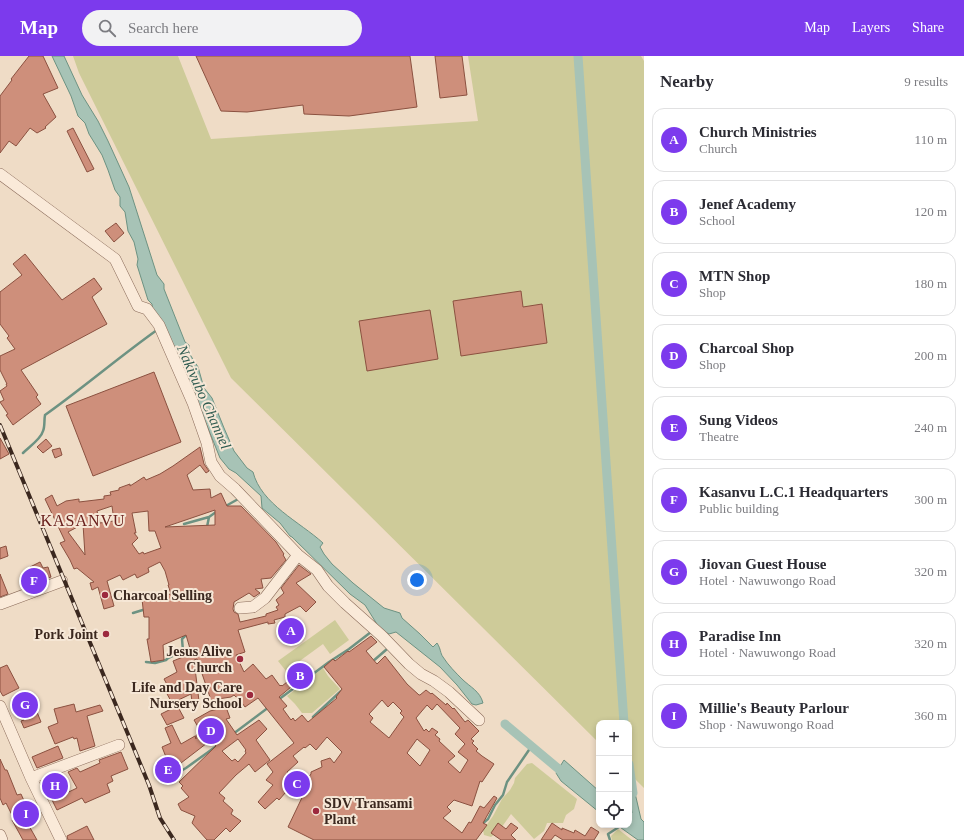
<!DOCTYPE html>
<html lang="en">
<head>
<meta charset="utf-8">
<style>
  body { margin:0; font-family:Georgia,serif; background:#f2f2f3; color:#2b2b33 }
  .controls { position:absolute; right:12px; bottom:12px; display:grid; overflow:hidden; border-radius:8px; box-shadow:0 2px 6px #0003 }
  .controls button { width:36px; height:36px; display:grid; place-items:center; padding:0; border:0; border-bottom:1px solid #e1e1e2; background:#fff; color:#2b2b33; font:20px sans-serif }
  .you { position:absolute; left:417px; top:524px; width:14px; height:14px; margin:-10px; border:3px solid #fff; border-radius:50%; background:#1a73e8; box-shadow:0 0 0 6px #1a73e833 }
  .badge { display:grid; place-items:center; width:26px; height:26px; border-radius:50%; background:#7c3aed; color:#fff; font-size:13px; font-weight:700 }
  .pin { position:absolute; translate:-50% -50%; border:2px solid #fff; box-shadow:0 1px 4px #0006 }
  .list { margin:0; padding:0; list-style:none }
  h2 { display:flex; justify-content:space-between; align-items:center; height:52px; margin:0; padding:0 16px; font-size:17px }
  h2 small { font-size:13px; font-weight:400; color:#7c7c81 }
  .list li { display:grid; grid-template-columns:26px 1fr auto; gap:12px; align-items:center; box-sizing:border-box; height:64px; margin:0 8px 8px; padding:0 8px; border:1px solid #e1e1e2; border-radius:12px }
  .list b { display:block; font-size:15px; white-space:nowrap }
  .list p { margin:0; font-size:13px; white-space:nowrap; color:#7c7c81 }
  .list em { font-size:13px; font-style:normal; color:#7c7c81 }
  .icon { flex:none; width:22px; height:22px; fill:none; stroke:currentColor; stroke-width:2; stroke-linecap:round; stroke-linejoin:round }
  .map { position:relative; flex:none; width:644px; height:784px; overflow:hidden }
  header { display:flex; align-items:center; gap:24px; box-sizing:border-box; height:56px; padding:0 20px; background:#7c3aed; color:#fff }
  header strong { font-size:19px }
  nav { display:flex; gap:22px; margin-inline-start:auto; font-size:14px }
  .search { width:280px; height:36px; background:#f2f2f3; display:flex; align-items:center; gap:10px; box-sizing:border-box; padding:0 14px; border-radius:22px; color:#7c7c81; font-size:15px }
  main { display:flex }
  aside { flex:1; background:#fff }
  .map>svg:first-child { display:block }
</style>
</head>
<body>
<header>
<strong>Map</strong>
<div class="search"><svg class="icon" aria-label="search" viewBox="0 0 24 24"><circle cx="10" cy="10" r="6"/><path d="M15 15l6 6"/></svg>Search here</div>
<nav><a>Map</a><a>Layers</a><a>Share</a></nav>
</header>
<main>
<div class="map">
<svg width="644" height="784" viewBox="0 0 644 784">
  <rect width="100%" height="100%" fill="#efdcc6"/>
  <!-- green -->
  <path fill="#cecb99" d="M73 0H178L211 83 478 65 468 0H641L644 5V732L629 717V667H599V687L231 322 79 17Z
    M335 564 349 584 330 598 323 588 286 615 278 605Z
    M323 612 328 620 340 633 312 657H302L295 648 287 640Z
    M532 707 577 743 574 753 566 759 563 767H547L544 775 534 783 511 758 499 775 491 781 484 779 483 774 493 760 502 743 510 734 514 727 515 722 527 708Z
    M618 773 632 784H612L611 780Z"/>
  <!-- water -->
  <path fill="#a7c3b6" stroke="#6d9282" d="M52 0H64L82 39 98 65 108 85 129 131 157 219 164 228V233L185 286 189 289V297L198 311 204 332 212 342 224 372 234 395 247 412 253 416C261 448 300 466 323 487L320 491 324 498 332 508 353 527 384 552 400 557 402 562 420 578 433 591 437 587C441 593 440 597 443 601 448 609 456 617 462 623 470 631 480 635 483 647L476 649 472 648 457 629 440 611 396 576 389 578 380 573 365 549 350 538 292 481 290 480 280 467 262 452 261 440 236 417 229 413 220 402 181 305 175 291 165 278 153 257 152 248 148 244 137 209 138 203 134 186 128 175 125 156 120 150V141L115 134 108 114 102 99 89 78 85 67 78 60 71 40Z
    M564 704 599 735V756L561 725 556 717Z
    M632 724 641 763 644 766V784H638L617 769H629V756L632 757 630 742Z"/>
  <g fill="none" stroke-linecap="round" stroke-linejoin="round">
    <!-- stream -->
    <path stroke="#6d9282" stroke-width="2.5" d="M23 397C29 391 41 383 43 375 45 371 44 364 45 359 83 332 119 301 157 274
      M224 451 240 442
      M184 468 209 461
      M207 471 209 461 216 456
      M148 537 150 545
      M133 557 146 553
      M146 606 155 607 166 604 168 602 183 595 182 583 187 578
      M372 606 387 593
      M278 644 329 606 349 593 371 576
      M313 661 341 635
      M233 678 269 651
      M162 726 186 712 218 689
      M482 768 488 763 495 749 503 739 507 726 531 691
      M610 784 608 778 622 769"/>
    <!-- canal -->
    <path stroke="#a7c3b6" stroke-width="9" d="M578 0 624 667
      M505 668 567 720
      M629 708 633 737"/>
  </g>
  <!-- building -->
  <path fill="#ce8f7b" stroke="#8b5140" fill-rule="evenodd" d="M29 0H43L58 32 43 38 56 61 45 71 46 72 37 77 30 72 16 90 9 85 0 97V40L12 24 11 23Z
    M196 0H410L417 51 349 60 304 58 303 49 247 56 221 55Z
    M435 0H462L467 39 440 42Z
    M73 72 94 113 87 116 67 75Z
    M116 167 124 177 114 186 105 175Z
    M25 198 62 244 94 222 102 233 92 241 107 268 21 314 38 339 36 341 41 348 13 369 6 359 8 358 0 346 4 344 0 335 7 330 6 328H7L0 314V300L15 293 7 282 9 280 0 268V236L22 219 13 208Z
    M521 235 523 251 542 248 547 287 461 300 453 245Z
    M430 254 438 303 367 315 359 265Z
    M154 316 181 386 93 420 66 350Z
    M0 382 9 398 0 403Z
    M46 383 52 390 43 397 37 391Z
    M200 391 204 408 209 415 206 417 200 409 187 419 193 434 210 433 211 442 221 437 227 450H241L276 486 284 498 283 499 286 504 271 522 261 523 263 532 255 533 260 537 254 541 249 537 234 546 233 553 234 556 238 558 240 566 266 560V558L278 554 276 551 279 549 276 544 284 537 281 532 299 509 311 518 296 527 316 546 306 556 300 550 285 558V561L274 564 275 567 268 568V566L238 574 245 596 236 599 244 616 253 608 266 623 272 619 280 630 281 629 282 630 287 626 291 631 279 641 287 650 283 653 291 664 293 662 295 665 302 659 308 666 337 642 336 641 342 633 324 611 333 603 335 605 348 595 349 596 371 580 377 586 366 595 377 608 385 600 407 628 419 639H420L426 634 431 638 432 637 446 649 447 647 453 653 454 652 465 666 468 664 479 675 471 683 474 685 472 687 478 693 476 695 482 700 494 708 482 726 480 725 472 750 454 744 447 751 451 755 443 762 462 777 469 766 471 767 480 750 484 752 494 740 497 742 483 767 487 769 476 784H314L288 771 308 729 305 726 311 718V716L322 711 321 705 330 702 334 707 342 696 327 681 316 694 310 688 305 692 304 691 293 700 298 706 287 716 291 718 286 725 292 729 279 744 277 742 265 753 258 746 273 729 266 724 273 716 267 708 294 687 258 642 245 651 240 644 239 641H236L234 639 231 641 211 644 197 603 194 604 199 645 192 646 191 638 172 647 166 636 170 634 164 623 177 616 173 605 188 599 187 598 191 596 186 579 163 589 164 604 151 606 147 583H149V561H144L142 543 171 538 168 529H169L165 515 160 506 148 512 149 516 137 522 135 518 123 524 120 519 107 525 114 550 104 553 98 531 92 534 90 527 94 526 77 512 74 513 70 504 60 487 65 485 45 443 52 439 57 450 66 445 79 443V446L104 443V440L111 439 110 436 119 434V432L130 428V430L144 421 146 424 160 418 173 410ZM112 450 114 465 100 467 97 455ZM215 454V469L165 471ZM148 455 149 475H155L161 492 144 498 143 496 139 498 132 488 138 482 134 477H136L132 457ZM83 468 85 499 68 476ZM382 644 388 651 393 646 402 655 400 657 404 661 389 682 370 666 373 662 369 658ZM437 648 460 672 455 678 465 688 458 696 468 704 460 717 448 706 455 700 439 685 440 683 435 679 438 676 432 672 429 676 426 673 424 675 416 662 427 649 432 654ZM417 683 430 694 420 710 407 697Z
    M60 392 62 399 55 402 52 394Z
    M6 490 8 500 0 503V492Z
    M40 506 43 512 48 511 51 521 27 531 24 523 33 519 30 511Z
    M0 518 8 538 0 541Z
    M7 609 19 632 3 640 0 635V612Z
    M29 642 33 652 35 651 41 666 24 672 21 665 24 664 17 648Z
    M74 648 76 656 100 649 103 655 87 660 95 690 80 695 77 682 74 683 73 681 55 688 48 671 58 667 54 653Z
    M175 651H178L184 662 167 669 161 658Z
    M226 651 230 662 226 663 237 679 259 664 267 673 256 684 270 704 255 716 249 708 236 719 219 737 225 742 223 745 233 754 231 758 241 765 230 776 226 772 214 784H207L192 767 195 760 181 754 178 748 189 741 181 732 183 730 179 726 216 690 211 684 181 707 180 705 170 711 162 691 171 687 165 672 172 669 181 688 195 680 196 683V679L201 676 194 664 210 655ZM238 683 246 694 245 695 246 697 238 706 235 703 232 705 222 695Z
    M58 690 63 702 37 712 32 701Z
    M121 696 128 713 111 720 113 725 107 728 110 736 85 747 82 742 57 754 52 744 77 732 68 716 77 712 80 716 100 707 99 704Z
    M0 703 5 714H7L17 739 21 738 25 747 24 748 29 759 24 761 37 784H23L12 764 14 763 6 747 3 749 0 742Z
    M498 767 506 773 511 767 518 772 511 779 516 784H501L491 777Z
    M552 767 562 774V772L574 777 575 774 585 780 591 771 599 776 594 784H563L555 779 551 784H541Z
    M87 770 94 784H68L67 780Z"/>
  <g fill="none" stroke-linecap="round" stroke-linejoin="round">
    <defs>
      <path id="minor" d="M0 118 115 203 138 250 147 253 159 269 193 347 207 387 211 406 220 420 235 433 298 499 317 514 328 530 345 547 382 580 409 608 421 618 434 625 449 636 479 664
        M0 548 62 525
        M240 552 253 551 265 542 298 499
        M0 650 31 722 61 784
        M31 722 119 689
        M0 779 2 784"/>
    </defs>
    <!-- minor casing -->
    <use href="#minor" stroke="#8b6c5b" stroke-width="12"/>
    <!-- minor -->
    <use href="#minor" stroke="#faead9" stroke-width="11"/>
    <defs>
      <path id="rail" d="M0 369 149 729 160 762 174 784"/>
    </defs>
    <!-- rail casing -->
    <use href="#rail" stroke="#3b281f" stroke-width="4"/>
    <!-- rail -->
    <use href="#rail" stroke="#f6e7d6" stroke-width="2.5" stroke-dasharray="8" stroke-linecap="butt"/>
  </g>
  <!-- markers -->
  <g fill="#9c293e" stroke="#f6e7d6" stroke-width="1.5">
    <circle cx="105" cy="539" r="4"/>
    <circle cx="106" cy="578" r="4"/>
    <circle cx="240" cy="603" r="4"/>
    <circle cx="250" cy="639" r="4"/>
    <circle cx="316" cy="755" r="4"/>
  </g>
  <g text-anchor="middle" stroke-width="4" stroke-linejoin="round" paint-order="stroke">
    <!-- poi labels -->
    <g font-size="14" font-weight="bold" fill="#3b281f" stroke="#f6e7d6" text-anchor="end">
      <text x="113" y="544" text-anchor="start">Charcoal Selling</text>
      <text x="98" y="583">Pork Joint</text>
      <text x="232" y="600">Jesus Alive<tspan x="232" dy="16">Church</tspan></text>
      <text x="242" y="636">Life and Day Care<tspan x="242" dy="16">Nursery School</tspan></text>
      <text x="324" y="752" text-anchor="start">SDV Transami<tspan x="324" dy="16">Plant</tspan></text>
    </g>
    <!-- water labels -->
    <g font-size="15" font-style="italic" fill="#2e5b50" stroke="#f6e7d6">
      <text transform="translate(204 341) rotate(66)" y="5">Nakivubo Channel</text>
    </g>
    <!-- quarter labels -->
    <g font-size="16" letter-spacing="1" fill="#69201d" stroke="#f6e7d6">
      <text x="83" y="470">KASANVU</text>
    </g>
  </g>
</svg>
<div class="controls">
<button>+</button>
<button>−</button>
<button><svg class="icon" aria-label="locate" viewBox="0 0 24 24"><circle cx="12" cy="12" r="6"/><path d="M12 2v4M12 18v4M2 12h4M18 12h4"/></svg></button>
</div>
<div class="you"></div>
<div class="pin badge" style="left:291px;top:575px">A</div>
<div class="pin badge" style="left:300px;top:620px">B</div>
<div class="pin badge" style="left:297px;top:728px">C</div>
<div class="pin badge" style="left:211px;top:675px">D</div>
<div class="pin badge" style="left:168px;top:714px">E</div>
<div class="pin badge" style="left:34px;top:525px">F</div>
<div class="pin badge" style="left:25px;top:649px">G</div>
<div class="pin badge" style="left:55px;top:730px">H</div>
<div class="pin badge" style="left:26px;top:758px">I</div>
</div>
<aside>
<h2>Nearby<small>9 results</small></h2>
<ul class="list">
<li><span class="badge">A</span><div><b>Church Ministries</b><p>Church</p></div><em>110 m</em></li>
<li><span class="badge">B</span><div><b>Jenef Academy</b><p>School</p></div><em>120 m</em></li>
<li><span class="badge">C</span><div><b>MTN Shop</b><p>Shop</p></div><em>180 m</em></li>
<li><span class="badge">D</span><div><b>Charcoal Shop</b><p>Shop</p></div><em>200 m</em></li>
<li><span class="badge">E</span><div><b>Sung Videos</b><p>Theatre</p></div><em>240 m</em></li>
<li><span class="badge">F</span><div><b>Kasanvu L.C.1 Headquarters</b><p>Public building</p></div><em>300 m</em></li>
<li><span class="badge">G</span><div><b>Jiovan Guest House</b><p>Hotel · Nawuwongo Road</p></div><em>320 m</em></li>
<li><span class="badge">H</span><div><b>Paradise Inn</b><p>Hotel · Nawuwongo Road</p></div><em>320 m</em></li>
<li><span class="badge">I</span><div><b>Millie's Beauty Parlour</b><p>Shop · Nawuwongo Road</p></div><em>360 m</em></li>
</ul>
</aside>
</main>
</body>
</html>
